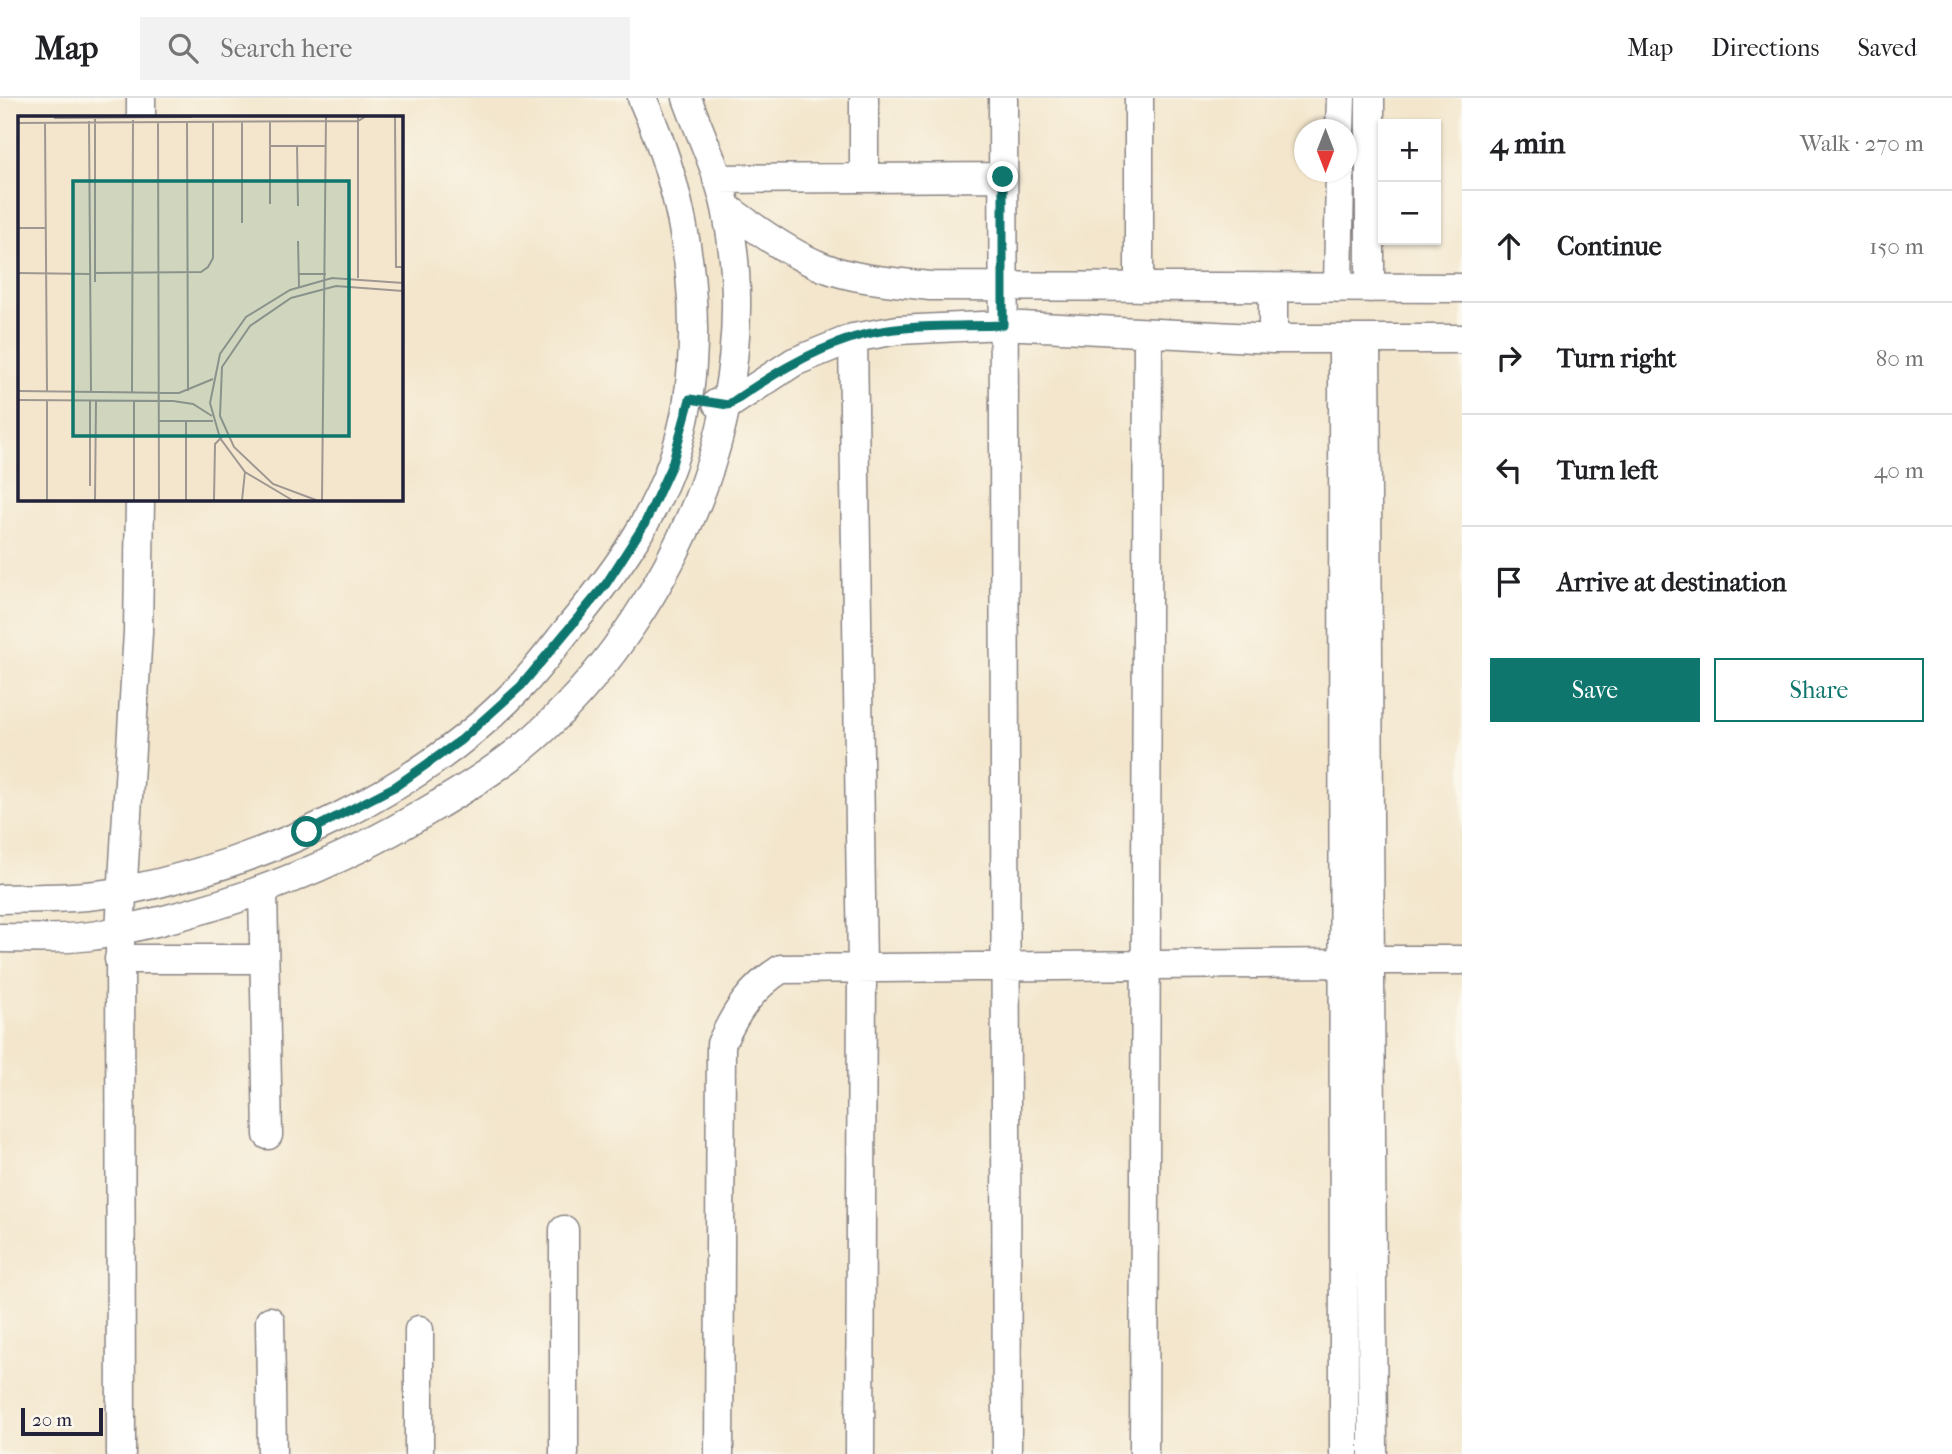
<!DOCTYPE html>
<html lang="en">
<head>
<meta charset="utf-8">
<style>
  body { margin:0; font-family:"IM FELL French Canon",serif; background:#f2f2f2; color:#202124 }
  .controls { position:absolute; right:21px; top:21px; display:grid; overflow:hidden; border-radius:0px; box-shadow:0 2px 5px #0004 }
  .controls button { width:63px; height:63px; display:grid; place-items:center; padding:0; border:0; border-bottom:2px solid #e0e0e0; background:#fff; color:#202124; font:35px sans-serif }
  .compass { position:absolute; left:1294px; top:21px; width:63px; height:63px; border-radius:50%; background:#fff; box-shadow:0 2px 5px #0004; rotate:180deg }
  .scale { position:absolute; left:21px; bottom:18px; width:82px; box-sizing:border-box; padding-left:7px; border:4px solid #22223b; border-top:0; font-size:19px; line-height:24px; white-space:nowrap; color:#22223b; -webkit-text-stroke:5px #fbf7ec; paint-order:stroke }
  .stop { position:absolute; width:21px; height:21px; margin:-16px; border:5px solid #0f766e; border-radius:50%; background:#fff }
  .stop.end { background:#0f766e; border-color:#fff; box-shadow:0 2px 7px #0008 }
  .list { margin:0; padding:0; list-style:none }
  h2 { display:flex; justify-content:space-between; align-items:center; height:91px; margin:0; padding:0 28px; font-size:30px }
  h2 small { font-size:23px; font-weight:400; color:#757577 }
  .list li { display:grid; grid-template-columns:46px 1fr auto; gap:21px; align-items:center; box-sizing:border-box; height:112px; padding:0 28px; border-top:2px solid #e0e0e0 }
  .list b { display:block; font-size:26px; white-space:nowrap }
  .list em { font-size:23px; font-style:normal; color:#757577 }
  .actions { display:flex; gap:14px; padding:21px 28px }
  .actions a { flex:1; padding:16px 0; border:2px solid #0f766e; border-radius:0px; text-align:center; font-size:24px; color:#0f766e }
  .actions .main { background:#0f766e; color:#fff }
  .icon { flex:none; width:38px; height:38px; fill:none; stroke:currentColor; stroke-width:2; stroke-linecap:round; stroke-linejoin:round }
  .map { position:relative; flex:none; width:1462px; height:1356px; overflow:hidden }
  header { display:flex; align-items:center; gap:42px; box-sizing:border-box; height:98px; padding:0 35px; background:#fff; border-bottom:2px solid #e0e0e0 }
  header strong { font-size:33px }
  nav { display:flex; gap:38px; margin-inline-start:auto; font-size:24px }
  .search { width:490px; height:63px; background:#f2f2f2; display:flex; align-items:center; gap:18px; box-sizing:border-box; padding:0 24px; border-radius:0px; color:#757577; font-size:26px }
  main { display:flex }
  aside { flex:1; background:#fff }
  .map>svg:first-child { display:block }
</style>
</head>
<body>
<header>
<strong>Map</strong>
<div class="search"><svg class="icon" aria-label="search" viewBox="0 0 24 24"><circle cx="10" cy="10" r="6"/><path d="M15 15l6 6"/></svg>Search here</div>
<nav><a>Map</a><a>Directions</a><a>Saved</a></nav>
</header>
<main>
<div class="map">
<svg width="1462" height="1356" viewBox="0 0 1462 1356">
  <rect width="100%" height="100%" fill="#fbf7ec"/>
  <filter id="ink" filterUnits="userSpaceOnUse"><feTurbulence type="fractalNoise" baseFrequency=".0143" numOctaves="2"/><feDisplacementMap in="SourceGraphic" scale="14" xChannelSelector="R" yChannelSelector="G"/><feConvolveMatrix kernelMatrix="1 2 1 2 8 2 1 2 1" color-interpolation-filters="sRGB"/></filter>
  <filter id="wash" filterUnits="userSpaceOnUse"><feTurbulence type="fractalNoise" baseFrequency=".00686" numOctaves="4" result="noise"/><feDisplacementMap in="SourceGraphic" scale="28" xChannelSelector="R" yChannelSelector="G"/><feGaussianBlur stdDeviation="1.57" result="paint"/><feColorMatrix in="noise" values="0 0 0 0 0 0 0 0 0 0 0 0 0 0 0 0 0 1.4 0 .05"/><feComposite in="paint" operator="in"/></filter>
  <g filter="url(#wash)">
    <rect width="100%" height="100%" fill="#f3e6cc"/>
  </g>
  <g filter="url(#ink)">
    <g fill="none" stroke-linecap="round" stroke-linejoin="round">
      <defs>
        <path id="minor" d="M141 0V19
          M864 0V80
          M1003 0 1007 1356
          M1370 0V190
          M1340 32 1341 0
          M717 81 1003 79
          M726 109C755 131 790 156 823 169 856 182 896 184 930 188L1462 190
          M1139 189V0
          M1273 190V241
          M1338 190 1340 74
          M853 240 862 870 860 1356
          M1343 241 1344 1356
          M1366 241 1373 1356
          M717 305 728 307 794 264 853 240 898 232 1003 227 1273 241H1462
          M263 793 268 1037
          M0 801C41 800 82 801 123 793 264 765 421 694 521 588 538 570 553 550 568 531 610 481 650 428 672 365 712 252 691 108 642 0
          M0 840C30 840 61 842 91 838 114 835 137 828 160 823 260 798 351 760 439 706 475 685 513 660 544 631 611 568 664 487 698 402 734 310 747 208 726 110 718 73 700 36 687 0
          M119 861H264
          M1370 862H1462
          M564 1132V1356
          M270 1223 272 1356
          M121 1356 120 832 138 534 140 401
          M419 1356V1232
          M719 1356 721 946C735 915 751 890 781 871L1344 865
          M1144 1356 1148 236"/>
      </defs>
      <!-- minor casing -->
      <use href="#minor" stroke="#8a8484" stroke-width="31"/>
      <!-- minor -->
      <use href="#minor" stroke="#fff" stroke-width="28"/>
    </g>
  </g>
  <g fill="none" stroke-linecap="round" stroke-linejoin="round" filter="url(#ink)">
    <!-- route -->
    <path stroke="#0f766e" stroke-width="9" d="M307 734 396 688 461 642 521 588 606 486 644 427 672 366 690 301 728 307C767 280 806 255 852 240 898 225 954 229 1003 227V79"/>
  </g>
  <!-- overview -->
  <g transform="translate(18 18)">
    <rect width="385" height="385" fill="#f3e6cc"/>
    <path fill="none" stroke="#9f9892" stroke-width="2" d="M340 1V162M377 1 378 151H385M36 2 174 1M77 3V166M71 5 73 275M140 6 141 384M169 6 170 275M224 6V107M0 7 340 5 347 1M27 7 29 275M252 30H308M279 30 280 90M252 88V6M0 112H28M280 125 281 171M0 157 72 158M77 157 183 156 190 151 195 142V6M281 158H308M0 275 161 277 195 263M114 276 115 4M0 284 155 285 175 288 194 300M72 285V370M141 305H195M168 305V384M29 384V285M77 384 78 285M116 384V285M196 384 197 328 205 320M224 384 227 356M274 384 227 356 202 322 192 287 202 238 228 201 272 174 314 162 385 167M298 384 255 368 216 331 202 300 204 251 232 210 273 182 318 170 385 175M304 384 308 1"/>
    <path fill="#0f766e" fill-opacity="0.15" stroke="#0f766e" stroke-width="3.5" d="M55 65H331V320H55Z"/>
    <rect width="385" height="385" fill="none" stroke="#22223b" stroke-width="3.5"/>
  </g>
</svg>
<div class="controls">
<button>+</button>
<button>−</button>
</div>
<svg class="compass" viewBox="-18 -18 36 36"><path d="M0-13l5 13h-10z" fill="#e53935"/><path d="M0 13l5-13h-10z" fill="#757577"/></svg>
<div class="scale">20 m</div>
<div class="stop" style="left:307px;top:734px"></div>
<div class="stop end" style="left:1003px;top:79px"></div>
</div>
<aside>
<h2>4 min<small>Walk · 270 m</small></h2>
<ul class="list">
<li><svg class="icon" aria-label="ahead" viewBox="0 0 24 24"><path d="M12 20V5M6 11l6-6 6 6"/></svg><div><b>Continue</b></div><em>150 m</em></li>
<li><svg class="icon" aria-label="right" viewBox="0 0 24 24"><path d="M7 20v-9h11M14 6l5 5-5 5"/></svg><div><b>Turn right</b></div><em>80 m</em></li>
<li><svg class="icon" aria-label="left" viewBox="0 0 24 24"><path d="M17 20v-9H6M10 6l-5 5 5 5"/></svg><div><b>Turn left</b></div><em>40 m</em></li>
<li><svg class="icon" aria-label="arrive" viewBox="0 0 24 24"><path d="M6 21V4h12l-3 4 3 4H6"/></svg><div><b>Arrive at destination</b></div></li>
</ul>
<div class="actions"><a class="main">Save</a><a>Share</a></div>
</aside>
</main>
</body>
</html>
